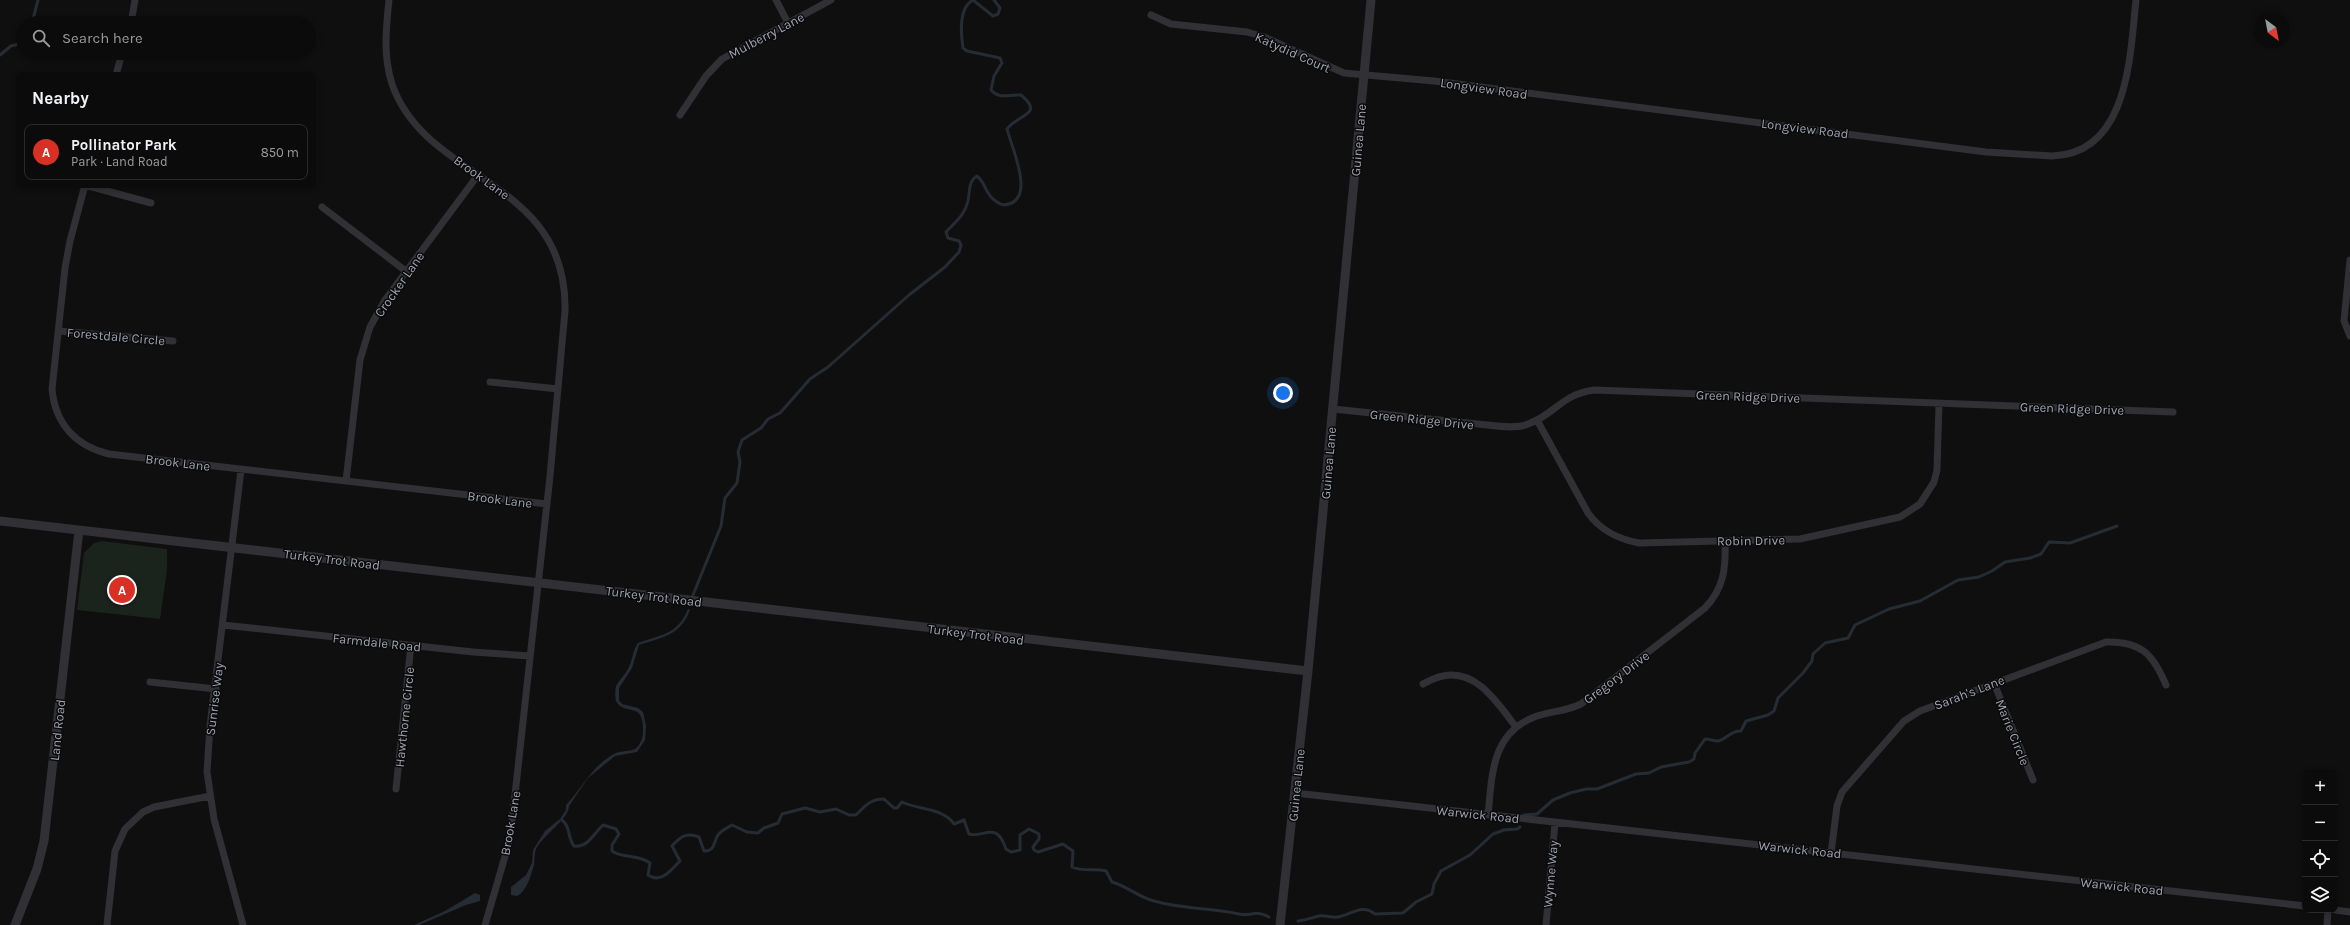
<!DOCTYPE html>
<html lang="en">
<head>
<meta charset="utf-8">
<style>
  body { margin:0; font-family:Karla,sans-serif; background:#19191a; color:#f1f3f6 }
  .controls { position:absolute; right:12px; bottom:12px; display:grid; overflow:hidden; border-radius:8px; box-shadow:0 2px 6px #0003 }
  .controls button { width:36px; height:36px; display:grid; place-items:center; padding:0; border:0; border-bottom:1px solid #2b2b2d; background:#0b0b0c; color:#f1f3f6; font:20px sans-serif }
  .compass { position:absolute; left:2254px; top:12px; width:36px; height:36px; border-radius:50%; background:#0b0b0c; box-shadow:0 2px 6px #0003; rotate:148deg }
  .you { position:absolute; left:1283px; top:393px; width:14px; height:14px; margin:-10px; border:3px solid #fff; border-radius:50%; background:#1a73e8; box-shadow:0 0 0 6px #1a73e833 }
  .badge { display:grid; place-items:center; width:26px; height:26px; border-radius:50%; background:#d93025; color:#fff; font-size:13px; font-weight:700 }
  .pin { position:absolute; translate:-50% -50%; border:2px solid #fff; box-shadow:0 1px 4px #0006 }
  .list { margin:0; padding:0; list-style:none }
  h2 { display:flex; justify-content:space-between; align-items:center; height:52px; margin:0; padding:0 16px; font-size:17px }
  h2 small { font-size:13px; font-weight:400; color:#9a9b9d }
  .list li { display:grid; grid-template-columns:26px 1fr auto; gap:12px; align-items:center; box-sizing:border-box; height:56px; margin:0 8px 8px; padding:0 8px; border:1px solid #2b2b2d; border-radius:8px }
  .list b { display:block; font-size:15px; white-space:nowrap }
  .list p { margin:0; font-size:13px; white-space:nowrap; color:#9a9b9d }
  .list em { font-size:13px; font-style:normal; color:#9a9b9d }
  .icon { flex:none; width:22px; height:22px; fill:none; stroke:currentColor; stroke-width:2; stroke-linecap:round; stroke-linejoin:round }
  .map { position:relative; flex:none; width:2350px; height:925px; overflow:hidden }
  .search { position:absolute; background:#0b0b0c; box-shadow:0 2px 6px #0003; left:16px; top:16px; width:300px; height:44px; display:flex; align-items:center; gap:10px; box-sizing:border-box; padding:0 14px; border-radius:22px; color:#9a9b9d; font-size:15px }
  .panel { position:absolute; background:#0b0b0c; box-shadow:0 2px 6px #0003; left:16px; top:72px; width:300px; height:116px; border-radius:8px }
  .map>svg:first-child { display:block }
</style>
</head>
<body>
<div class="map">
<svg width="2350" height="925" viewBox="0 0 2350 925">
  <rect width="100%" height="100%" fill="#0f0f10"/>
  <!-- green -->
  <path fill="#1b231d" d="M102 541 167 549V570L160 619 77 610 84 553 94 543Z"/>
  <!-- water -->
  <path fill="#252c34" d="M688 609 690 610C680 636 663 637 639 645L632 668 619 688V700L622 704 638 708 643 712 646 726 645 740 637 752 615 756 588 778 569 806C568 820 544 834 536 849 534 854 535 860 534 865 531 875 527 891 517 896L511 895V887L526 875 532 863 533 850 545 831 560 819 566 810V805C583 787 591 767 614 754 623 749 635 754 640 743 643 739 643 733 643 728 643 701 623 716 616 701 615 698 615 690 616 686 619 680 625 675 628 669 633 660 632 651 638 643 661 635 678 634 688 609Z
    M475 893 480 895V901L466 905 419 925H414L445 911Z"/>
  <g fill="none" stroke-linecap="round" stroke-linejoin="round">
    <!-- stream -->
    <path stroke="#252c34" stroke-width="3" d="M32 23 38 0
      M0 55 11 46 23 43
      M693 595 721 526 725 498 737 483 740 462 738 452 742 440 761 428 768 419 780 413 810 379 828 367 909 295 945 267 959 252 961 245 959 241 948 238 946 232C955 222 965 215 968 201 970 192 968 181 977 176 988 185 983 196 1003 205 1038 203 1012 149 1007 129 1018 114 1045 115 1021 95 1008 94 1000 100 991 90L994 76 1002 63 1000 58 967 51 963 48C961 34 958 8 973 0L993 16 998 14 1000 8 994 0
      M1524 815 1537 814 1553 800 1570 793 1586 789H1597L1636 774 1649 773 1661 767 1689 762 1694 759 1695 753 1705 739C1709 739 1714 741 1718 741 1727 739 1731 730 1741 731L1746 721 1768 715 1774 711 1778 698 1803 673 1812 661 1813 654 1825 643 1848 638 1855 625 1889 609 1920 601 1958 580 1979 577 1992 571 2005 562 2030 558 2041 554 2049 542 2070 543 2117 526
      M562 820C571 827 567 837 574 846 588 848 594 833 603 825L616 829 619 834 612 845V851C624 859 638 854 650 863L648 875C661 884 671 870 680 861L672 846C681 836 687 832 699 837L704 851C716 851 713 842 718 835 722 830 727 828 732 825L747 832 758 833 764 828 778 823 782 814 805 808 820 812 836 809 849 815H856C865 806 870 799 884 799L894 808H897L902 802C918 810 944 808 954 824L964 820 969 834C983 839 996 819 1006 849L1011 852 1020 850V835L1029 829 1039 834V839L1033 847 1034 850 1038 852 1063 844 1073 851 1072 867C1083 872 1095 868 1106 871L1112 882C1127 886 1138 897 1154 901 1182 909 1211 908 1239 914 1252 917 1255 909 1269 917
      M1298 921C1307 920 1311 918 1319 916 1325 915 1332 918 1338 917 1351 915 1362 903 1375 914L1403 913 1416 902 1432 894 1434 884 1441 871 1470 855 1493 834 1504 830 1517 829 1520 827"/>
    <!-- minor -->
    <path stroke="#303035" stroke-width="7" d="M389 0C386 29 383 56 392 84 426 183 568 178 565 311L550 476 512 822 508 846 485 925
      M776 0 788 23
      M1151 15 1171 24 1247 32 1264 37 1344 73 1434 81 1986 152 2052 156C2129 154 2130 55 2136 0
      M131 23 135 0
      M116 75 122 53
      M680 115 706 76 722 59 831 0
      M85 185 70 241 65 268 52 389C55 423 75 446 109 454L547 504
      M85 185 151 203
      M322 207 407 272
      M2350 260 2344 321 2350 336
      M59 331 173 341
      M490 382 558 389
      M1333 409 1497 426C1507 427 1518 428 1528 424 1556 414 1560 395 1594 390L2173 412
      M1537 420 1588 513C1601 531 1618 539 1639 543L1800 539 1900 517 1920 504 1934 482 1937 470 1939 404
      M241 470 210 726 207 772 214 819 243 925
      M346 481 360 360 370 327 385 300 478 175
      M223 625 473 652 530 656
      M150 682 216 689
      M1994 683 2033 780
      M1423 684C1429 681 1436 677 1443 676 1477 669 1498 704 1516 727
      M396 789 411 645
      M1295 793 2305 906
      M1488 815C1492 777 1491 735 1532 718 1548 711 1565 712 1581 704L1705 608C1724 588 1726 568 1725 541
      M1831 853 1837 806 1842 792 1904 721 1920 711 2106 642C2141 641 2153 654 2166 685
      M2335 910 2350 912
      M107 925 115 851 125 829 143 812 154 807 210 796
      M1546 925 1555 823
      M2327 925 2328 910"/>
    <!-- tertiary -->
    <path stroke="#303035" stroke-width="9" d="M0 521 1308 671
      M15 925 37 869 44 841 79 530
      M1280 925 1308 671 1371 0"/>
  </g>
  <g text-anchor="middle" stroke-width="3" stroke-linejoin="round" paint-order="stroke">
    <!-- street labels -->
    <g font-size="13" fill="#9fa4b2" stroke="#0a0a0b">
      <text transform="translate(766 35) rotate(-28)" y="5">Mulberry Lane</text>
      <text transform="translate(1293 52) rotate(24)" y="5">Katydid Court</text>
      <text transform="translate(1484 88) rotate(8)" y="5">Longview Road</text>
      <text transform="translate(1805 128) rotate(7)" y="5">Longview Road</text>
      <text transform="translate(1358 140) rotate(-85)" y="5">Guinea Lane</text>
      <text transform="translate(482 177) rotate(36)" y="5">Brook Lane</text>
      <text transform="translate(399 284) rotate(-55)" y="5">Crocker Lane</text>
      <text transform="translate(116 336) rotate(5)" y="5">Forestdale Circle</text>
      <text transform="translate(1748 396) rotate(2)" y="5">Green Ridge Drive</text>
      <text transform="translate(2072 408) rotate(2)" y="5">Green Ridge Drive</text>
      <text transform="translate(1422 419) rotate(6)" y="5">Green Ridge Drive</text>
      <text transform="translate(178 462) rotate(7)" y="5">Brook Lane</text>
      <text transform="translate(1328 463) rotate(-85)" y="5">Guinea Lane</text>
      <text transform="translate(500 499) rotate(7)" y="5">Brook Lane</text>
      <text transform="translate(1751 540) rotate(-1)" y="5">Robin Drive</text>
      <text transform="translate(332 559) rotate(7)" y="5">Turkey Trot Road</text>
      <text transform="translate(654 596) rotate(7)" y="5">Turkey Trot Road</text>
      <text transform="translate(976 634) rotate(7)" y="5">Turkey Trot Road</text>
      <text transform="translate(377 642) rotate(6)" y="5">Farmdale Road</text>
      <text transform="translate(1616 677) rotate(-37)" y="5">Gregory Drive</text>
      <text transform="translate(1969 692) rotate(-21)" y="5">Sarah's Lane</text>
      <text transform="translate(214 699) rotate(-83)" y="5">Sunrise Way</text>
      <text transform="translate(404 717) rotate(-84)" y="5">Hawthorne Circle</text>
      <text transform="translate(57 730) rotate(-84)" y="5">Land Road</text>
      <text transform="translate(2013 732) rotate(68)" y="5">Marie Circle</text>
      <text transform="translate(1296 785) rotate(-84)" y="5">Guinea Lane</text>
      <text transform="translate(1478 814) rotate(6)" y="5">Warwick Road</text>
      <text transform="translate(510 823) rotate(-80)" y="5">Brook Lane</text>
      <text transform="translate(1800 849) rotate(6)" y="5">Warwick Road</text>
      <text transform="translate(1550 874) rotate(-85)" y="5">Wynne Way</text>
      <text transform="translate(2122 886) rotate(6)" y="5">Warwick Road</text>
    </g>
  </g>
</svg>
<div class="controls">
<button>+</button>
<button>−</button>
<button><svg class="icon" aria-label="locate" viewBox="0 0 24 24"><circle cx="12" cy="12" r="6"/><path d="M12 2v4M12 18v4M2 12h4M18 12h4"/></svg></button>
<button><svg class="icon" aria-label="layers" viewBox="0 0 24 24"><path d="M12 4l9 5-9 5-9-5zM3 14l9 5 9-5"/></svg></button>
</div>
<svg class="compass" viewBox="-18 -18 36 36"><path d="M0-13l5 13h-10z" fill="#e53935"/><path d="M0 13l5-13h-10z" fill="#9a9b9d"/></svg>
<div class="you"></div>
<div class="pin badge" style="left:122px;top:590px">A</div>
<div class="search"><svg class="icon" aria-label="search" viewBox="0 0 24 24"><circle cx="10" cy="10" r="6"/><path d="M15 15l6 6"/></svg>Search here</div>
<section class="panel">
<h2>Nearby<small></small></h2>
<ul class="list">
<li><span class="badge">A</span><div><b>Pollinator Park</b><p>Park · Land Road</p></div><em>850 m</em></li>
</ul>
</section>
</div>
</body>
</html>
